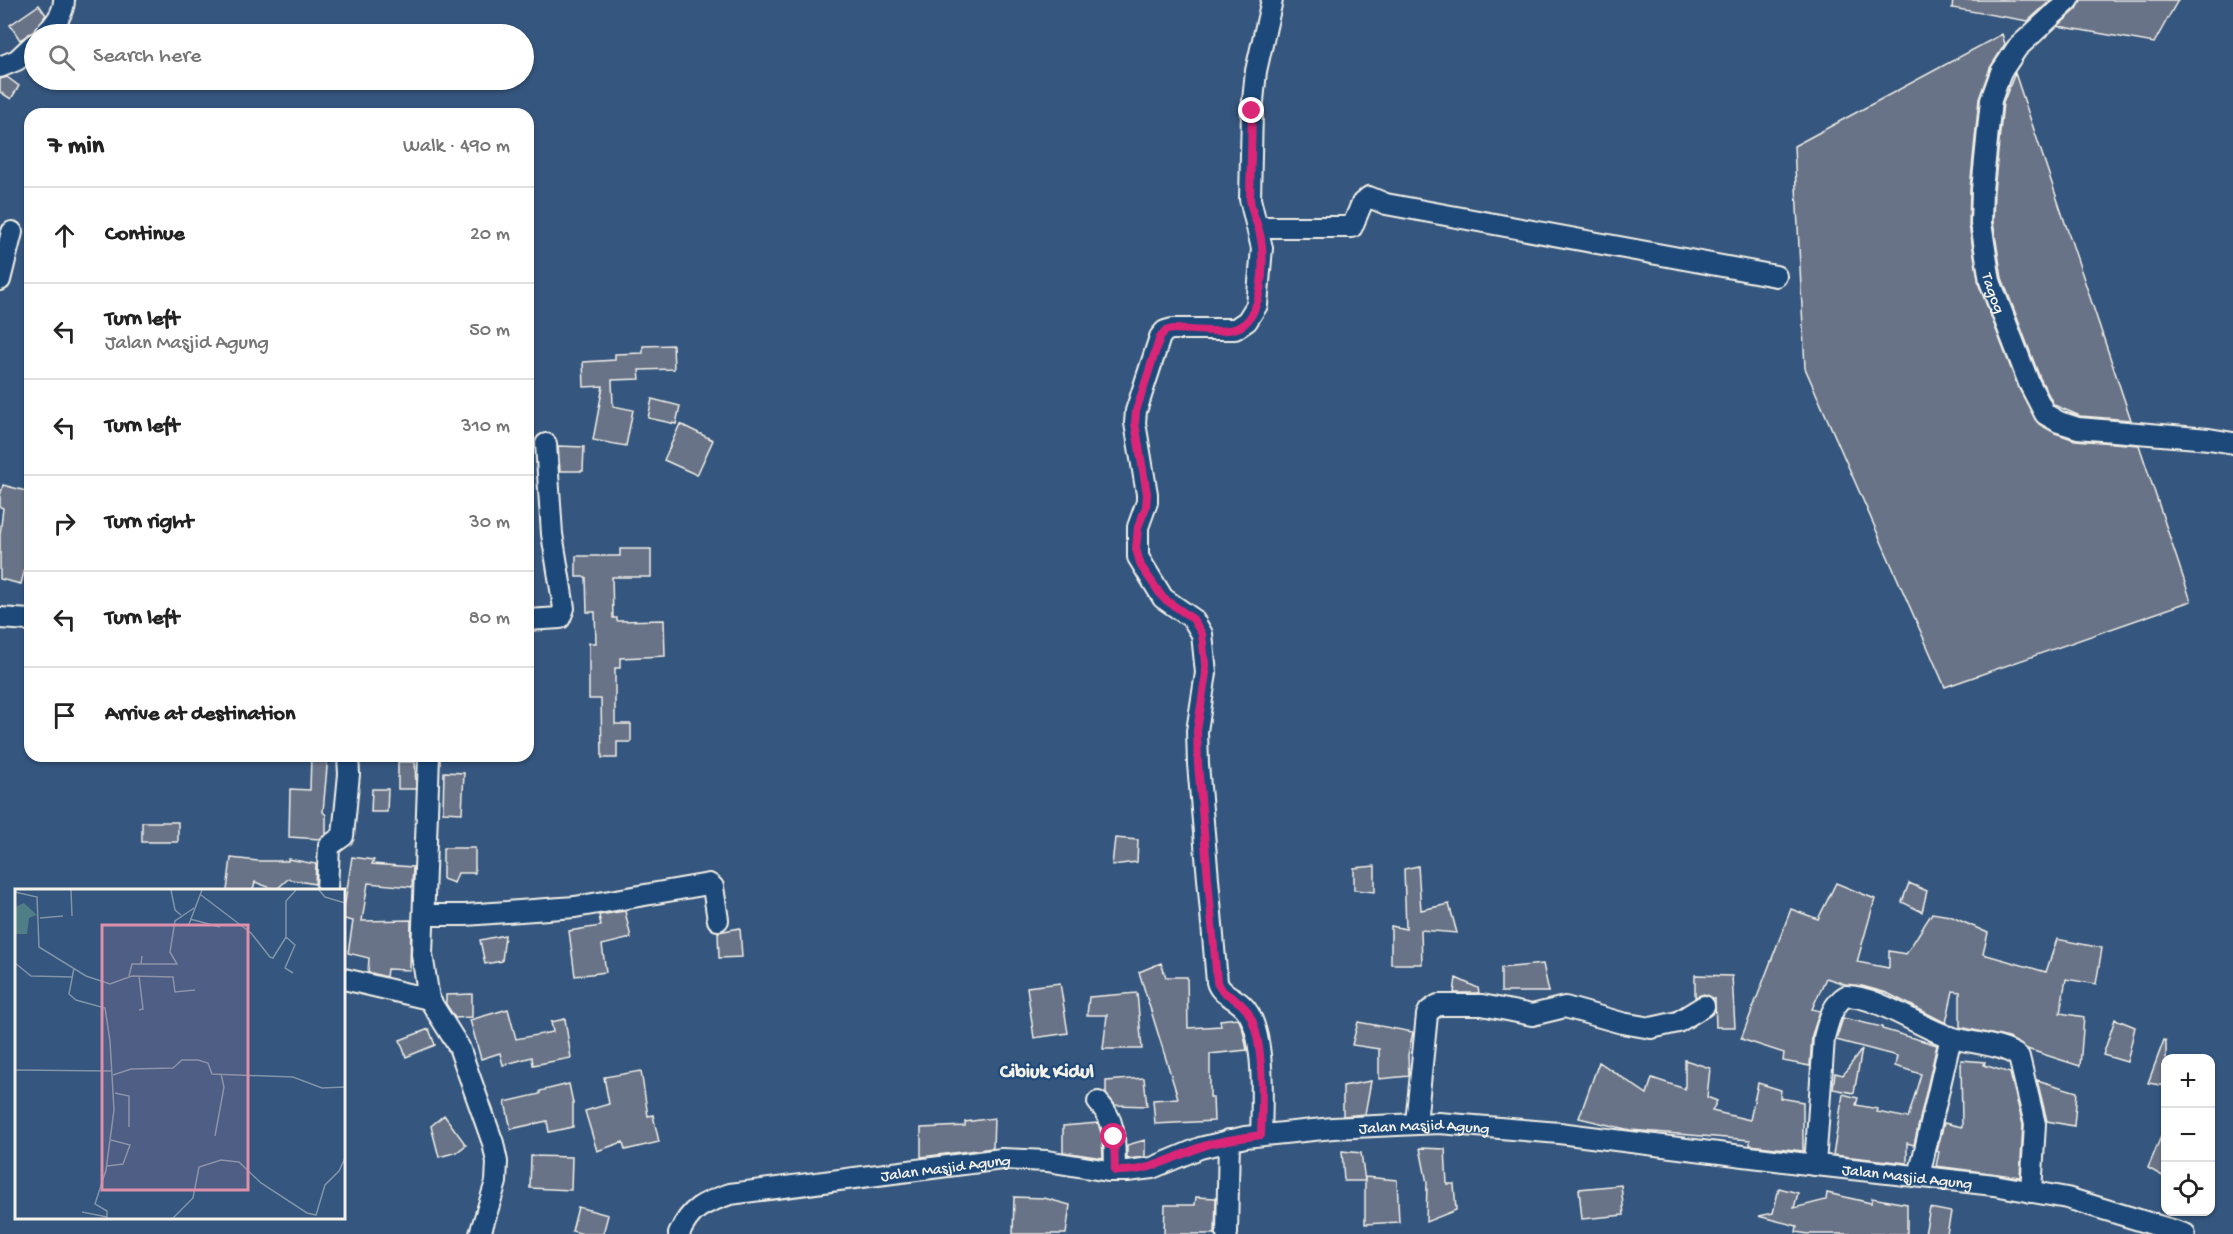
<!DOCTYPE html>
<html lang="en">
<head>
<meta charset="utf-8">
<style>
  body { margin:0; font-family:"Gochi Hand",sans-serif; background:#f6f6f6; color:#222 }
  .controls { position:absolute; right:18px; bottom:18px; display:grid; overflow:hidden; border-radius:12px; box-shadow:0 2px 4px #0004 }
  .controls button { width:54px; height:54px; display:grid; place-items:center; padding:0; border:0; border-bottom:2px solid #e0e0e0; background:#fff; color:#222; font:30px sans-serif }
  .stop { position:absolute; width:18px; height:18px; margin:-14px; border:4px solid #db2777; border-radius:50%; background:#fff }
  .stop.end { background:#db2777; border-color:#fff; box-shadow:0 2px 6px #0008 }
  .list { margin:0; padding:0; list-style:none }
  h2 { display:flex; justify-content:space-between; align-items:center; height:78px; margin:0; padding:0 24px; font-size:26px }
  h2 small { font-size:20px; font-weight:400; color:#767676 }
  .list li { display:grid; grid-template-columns:39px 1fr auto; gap:18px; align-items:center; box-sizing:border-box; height:96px; padding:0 24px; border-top:2px solid #e0e0e0 }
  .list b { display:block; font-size:22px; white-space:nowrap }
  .list p { margin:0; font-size:20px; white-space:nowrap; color:#767676 }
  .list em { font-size:20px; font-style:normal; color:#767676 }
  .icon { flex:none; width:33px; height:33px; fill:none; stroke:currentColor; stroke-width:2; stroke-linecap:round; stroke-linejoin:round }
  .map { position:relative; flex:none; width:2233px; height:1234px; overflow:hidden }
  .search { position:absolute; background:#fff; box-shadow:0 2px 4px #0004; left:24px; top:24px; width:510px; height:66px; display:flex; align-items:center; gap:15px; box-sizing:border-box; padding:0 21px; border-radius:33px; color:#767676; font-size:22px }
  .panel { position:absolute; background:#fff; box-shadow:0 2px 4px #0004; left:24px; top:108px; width:510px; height:654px; border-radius:18px }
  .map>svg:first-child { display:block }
</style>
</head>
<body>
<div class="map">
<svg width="2233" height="1234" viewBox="0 0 2233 1234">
  <rect width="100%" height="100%" fill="#35567e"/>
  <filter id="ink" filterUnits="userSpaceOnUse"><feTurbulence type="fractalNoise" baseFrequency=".0167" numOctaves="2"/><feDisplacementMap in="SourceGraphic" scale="12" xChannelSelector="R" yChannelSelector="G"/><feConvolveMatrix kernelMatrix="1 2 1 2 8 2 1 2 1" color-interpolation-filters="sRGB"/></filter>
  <g filter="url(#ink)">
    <!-- building -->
    <path fill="#687388" stroke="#f4f1e8" stroke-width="1.5" d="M1953 0H2051L2028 21 1952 8Z
      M2081 0H2178L2154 43 2058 26 2077 9Z
      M39 5 46 15 33 32 20 40 10 25Z
      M2002 34 2005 44 1990 68 1979 99 1970 189 1969 225 1979 285 2018 387 2039 424 2055 433 2075 440 2139 445 2191 601 1945 687 1805 368 1794 146Z
      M2015 73 2131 420 2080 416 2054 405 2040 378 2002 278 1993 222 1994 191 2003 103Z
      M7 77 19 86 11 99 0 92V79Z
      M673 345 674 369 639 370 640 379 612 380 613 406 633 410 626 446 593 440 603 386 584 387 583 362 615 360V354L643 353V346Z
      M652 399 680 406 676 424 648 418Z
      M680 424 713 440 697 475 664 460Z
      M558 446 584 447 583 471H560Z
      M3 485 30 492V549L21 584 0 579V535L3 508 0 507V496Z
      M620 549H651V577H612L613 618H617V621L664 620 665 656 620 658V668H615V724H631V742H617V758H602L601 699H589V643H596L595 612H587L586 577H576V556H620Z
      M311 756H328L323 812 326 815V834L320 839 289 837 290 789 310 790Z
      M398 762H415L416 789H398Z
      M444 772 464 773 462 813 443 812Z
      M372 789H388L387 812H371Z
      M142 822H178V842H142Z
      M1115 838 1138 840 1137 862 1112 865Z
      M443 848H475V873H458L454 883 443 879Z
      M352 857 374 860 372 864 413 867 412 887 368 883 362 921 411 920 410 970 387 969 386 977 368 972 369 958 348 953 353 921 344 919V909Z
      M231 858 258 861H288V859L316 864 315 884 288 879 276 890 255 882 253 891H227Z
      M1375 866V892L1354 890V868Z
      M1418 866 1421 910 1449 904 1457 933 1421 930 1422 964H1391V926L1406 929 1404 869Z
      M1836 883 1875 899 1857 962 1889 968V951L1906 954 1932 913 1950 916 1988 933 1983 954 2046 972 2057 939 2102 948 2096 984 2066 979 2060 1013 2084 1017 2080 1066 2027 1049 2009 1038 1960 1027V992L1953 991 1946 1023 1887 993 1862 986 1845 984 1826 978 1812 1009 1820 1011 1812 1035 1810 1066 1783 1061 1784 1053 1741 1039 1791 909 1818 919Z
      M1909 883 1927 891 1922 912 1902 902Z
      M625 911 631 938 602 945 606 972 575 976 569 931 601 926 599 915Z
      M740 928 742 957 719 958 718 932Z
      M505 935 502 961 485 964 480 940Z
      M1161 963 1166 977H1187L1188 1028 1221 1026 1220 1020 1238 1018 1243 1030 1247 1050 1210 1054V1097H1213L1214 1121 1155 1124 1153 1100 1178 1098 1139 972Z
      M1543 964 1549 992H1501V968Z
      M1695 975 1732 976 1735 1027H1716L1715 999 1704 994 1695 997Z
      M1456 978 1478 988 1479 993H1454Z
      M1060 983 1068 1033 1034 1038 1027 987Z
      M1137 993 1142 1049H1103L1107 1015H1087L1089 997Z
      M472 994V1017L455 1018 446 1004V995Z
      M508 1009 516 1039 553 1032 551 1022 565 1019 571 1058 533 1065 532 1057 503 1065 500 1053 481 1059 470 1020Z
      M1843 1018 1882 1027V1029L1937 1045 1914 1145 1907 1143V1163L1833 1155 1843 1094 1858 1098 1856 1105 1878 1109 1877 1112 1908 1118 1921 1074 1895 1066 1897 1056 1836 1040Z
      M2115 1019 2135 1027 2127 1062 2103 1055Z
      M1358 1022 1413 1032 1408 1055 1409 1076 1379 1079V1049L1352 1045Z
      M429 1029 435 1045 406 1057 400 1040Z
      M2164 1040 2166 1041V1086L2148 1083Z
      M1862 1049 1854 1093 1833 1089 1835 1073 1843 1075Z
      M1685 1060 1710 1068 1707 1097 1717 1101 1712 1111 1750 1120 1758 1083 1781 1090 1780 1098 1803 1102V1151L1750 1145V1140L1630 1130 1579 1118 1599 1062 1647 1094 1652 1078 1685 1089Z
      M1961 1060 1985 1062 1984 1065 2010 1073 2023 1125 2020 1177 1936 1166 1939 1152 1937 1151 1944 1123 1962 1127Z
      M641 1071 648 1116 653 1115 659 1142 625 1150 623 1142 597 1151 585 1111 609 1104 604 1077Z
      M1144 1078 1147 1106 1115 1105 1106 1094V1081Z
      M2037 1080 2077 1092 2074 1126 2047 1121Z
      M1371 1081 1365 1114 1343 1116V1086Z
      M569 1084 573 1103V1127L549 1132 547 1121 511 1129 505 1102 540 1094V1091Z
      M444 1115 466 1145 457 1152 439 1157 431 1126Z
      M994 1118 993 1148 921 1157V1128L965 1126V1122Z
      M1098 1123 1102 1136 1103 1158 1063 1152V1126Z
      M2165 1127H2166V1178L2148 1168Z
      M1145 1140V1157L1127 1159V1145Z
      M1420 1148 1445 1149 1447 1184H1454L1456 1210 1426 1222 1427 1183Z
      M1342 1151 1361 1153 1365 1181H1344Z
      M531 1156 572 1157 571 1190 530 1188Z
      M1365 1177 1397 1180 1399 1222 1365 1224Z
      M1621 1185 1624 1215 1582 1219 1579 1189Z
      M1779 1188 1798 1193 1794 1208 1826 1200 1827 1193 1871 1203 1872 1198 1907 1204V1234H1808L1796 1232 1797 1226 1758 1216 1773 1213Z
      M1014 1197 1044 1198 1070 1205 1066 1234H1013Z
      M1196 1197 1216 1198 1215 1234H1164L1165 1205H1195Z
      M578 1207 608 1215 603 1234H583L572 1231Z
      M1930 1208 1951 1212 1947 1234H1925Z"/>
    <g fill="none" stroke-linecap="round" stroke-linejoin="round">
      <defs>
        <g id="minor">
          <path id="s1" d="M2069 0 2017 48 2001 72 1991 100 1982 190 1981 223 1990 281 2029 383 2045 414 2059 422 2078 428 2209 439 2233 443"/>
          <path d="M45 34C54 26 64 13 64 0"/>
          <path d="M0 67 17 60 34 44"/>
          <path d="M1258 227H1352L1362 203 1369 197 1386 204 1776 276"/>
          <path d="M0 280 12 232"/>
          <path d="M0 618 30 620"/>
          <path d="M528 620 560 618 564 608 552 534 546 444"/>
          <path d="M429 756 422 954 429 999 459 1047 493 1143 497 1162 496 1182 480 1234"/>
          <path d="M327 890 329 846 343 836 349 774 348 756"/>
          <path d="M424 915H465L575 907 709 884 713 887 718 920"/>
          <path d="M344 979 429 999"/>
          <path d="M1098 1102C1118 1123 1114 1144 1115 1171"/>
          <path d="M1416 1123 1427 1015 1429 1011 1438 1005H1482L1532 1015 1565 1007 1622 1023 1651 1028 1678 1022 1704 1006"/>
          <path d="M1261 1135C1262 1102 1265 1042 1249 1014 1240 997 1221 997 1217 982L1198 764 1197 731 1206 673 1202 634 1193 619 1163 598 1138 557V527L1147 502V494L1135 423 1136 411 1160 337 1165 331 1172 329H1235L1247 321 1257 305 1262 248 1250 199 1252 111 1256 71 1272 0"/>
          <path d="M1815 1165 1824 1038C1828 1023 1832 1004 1846 996 1878 996 1920 1028 1953 1038 1972 1043 2004 1045 2019 1057L2035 1124 2031 1192"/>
          <path d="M1919 1176 1951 1037"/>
          <path id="s2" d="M679 1234C691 1207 704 1203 730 1194L1002 1159 1047 1161 1108 1171H1127L1152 1168 1200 1148 1245 1137 1333 1128 1439 1123 1559 1133 1799 1163 1994 1185 2067 1198 2185 1234"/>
          <path d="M1227 1234 1229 1140"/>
        </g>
      </defs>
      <!-- minor casing -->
      <use href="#minor" stroke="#f4f1e8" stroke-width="24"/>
      <!-- minor -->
      <use href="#minor" stroke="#1f4a7a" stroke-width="20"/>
    </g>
  </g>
  <g fill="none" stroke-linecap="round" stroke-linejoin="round" filter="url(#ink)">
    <!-- route -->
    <path stroke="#db2777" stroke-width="8" d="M1114 1137 1115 1171C1150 1172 1169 1159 1201 1147 1220 1140 1241 1138 1261 1135 1262 1102 1265 1042 1249 1014 1240 997 1221 996 1217 982L1198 764 1197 731 1206 673 1202 634 1193 619 1163 598 1141 566 1136 549 1138 527 1146 507 1147 494 1135 423 1136 411 1160 337 1165 331 1172 329C1190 329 1220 334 1237 328 1263 319 1265 262 1261 239 1259 225 1251 213 1250 199L1252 111"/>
  </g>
  <g text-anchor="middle" stroke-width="4.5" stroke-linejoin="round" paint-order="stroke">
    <!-- street labels -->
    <g font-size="16" fill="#f4f1e8" stroke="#1f4a7a">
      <text dy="6" stroke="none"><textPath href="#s1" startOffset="324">Tagog</textPath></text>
      <text dy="6" stroke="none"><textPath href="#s2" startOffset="771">Jalan Masjid Agung</textPath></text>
      <text dy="6" stroke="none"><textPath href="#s2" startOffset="285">Jalan Masjid Agung</textPath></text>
      <text dy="6" stroke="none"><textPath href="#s2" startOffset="1257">Jalan Masjid Agung</textPath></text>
    </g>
    <!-- quarter labels -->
    <g font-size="20" font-weight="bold" fill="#f4f1e8" stroke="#1f4a7a">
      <text x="1047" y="1077">Cibiuk Kidul</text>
    </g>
  </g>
  <!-- overview -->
  <g transform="translate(15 889)">
    <rect width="330" height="330" fill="#35567e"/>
    <path d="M9 14 22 26 14 29 12 45H0V18Z" fill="#507e87"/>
    <path fill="none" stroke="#8194a8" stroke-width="1.5" d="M56 1 57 27M156 1 160 21 166 26M304 1 310 8 330 14M0 3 22 8 24 58 71 87 95 95 117 87 158 88 160 103 180 101M186 6 236 44 255 68 258 69 271 48M25 29 48 27M175 30 205 38M174 35 187 1M0 74 16 87 58 88M126 75H162L155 63 160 32 179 19M59 79 54 105 61 111 90 119 95 152 99 221 91 281 80 315 92 322V329M278 84 270 79 280 56 271 48V12L281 1M114 87 117 75H126L127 67M124 121 128 120 124 87M0 181 97 182M98 186 116 180 158 179 167 171H183L193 174 197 185 278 188 307 199 330 198M100 204 114 207V238M200 247 209 198 206 185M92 277 108 275 115 256 96 251M67 323 92 328M158 329 178 309 184 278 206 271 224 273 246 294 292 324 301 326 310 296 324 282 330 269"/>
    <path fill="#de8fa9" fill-opacity="0.15" stroke="#de8fa9" stroke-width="3" d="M87 36H233V301H87Z"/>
    <rect width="330" height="330" fill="none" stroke="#f4f1e8" stroke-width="3"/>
  </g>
</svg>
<div class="controls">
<button>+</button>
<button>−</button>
<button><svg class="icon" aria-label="locate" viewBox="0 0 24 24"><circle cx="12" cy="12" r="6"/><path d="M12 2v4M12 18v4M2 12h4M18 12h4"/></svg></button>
</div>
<div class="stop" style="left:1114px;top:1137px"></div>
<div class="stop end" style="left:1252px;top:111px"></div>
<div class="search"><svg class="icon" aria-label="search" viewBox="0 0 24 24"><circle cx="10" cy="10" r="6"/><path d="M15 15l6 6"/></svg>Search here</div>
<section class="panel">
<h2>7 min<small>Walk · 490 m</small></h2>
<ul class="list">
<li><svg class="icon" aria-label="ahead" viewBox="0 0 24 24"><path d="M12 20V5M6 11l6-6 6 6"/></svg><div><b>Continue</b></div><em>20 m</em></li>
<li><svg class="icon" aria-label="left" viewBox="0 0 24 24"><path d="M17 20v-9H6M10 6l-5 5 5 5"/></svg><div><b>Turn left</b><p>Jalan Masjid Agung</p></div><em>50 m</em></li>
<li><svg class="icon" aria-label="left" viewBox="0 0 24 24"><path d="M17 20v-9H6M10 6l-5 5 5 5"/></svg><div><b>Turn left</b></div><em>310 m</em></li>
<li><svg class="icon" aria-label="right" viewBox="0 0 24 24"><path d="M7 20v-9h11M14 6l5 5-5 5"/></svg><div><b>Turn right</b></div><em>30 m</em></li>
<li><svg class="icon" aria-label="left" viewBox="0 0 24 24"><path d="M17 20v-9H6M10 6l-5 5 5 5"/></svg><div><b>Turn left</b></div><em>80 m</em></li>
<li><svg class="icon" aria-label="arrive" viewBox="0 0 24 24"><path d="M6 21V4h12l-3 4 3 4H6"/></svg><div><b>Arrive at destination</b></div></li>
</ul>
</section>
</div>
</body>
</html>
